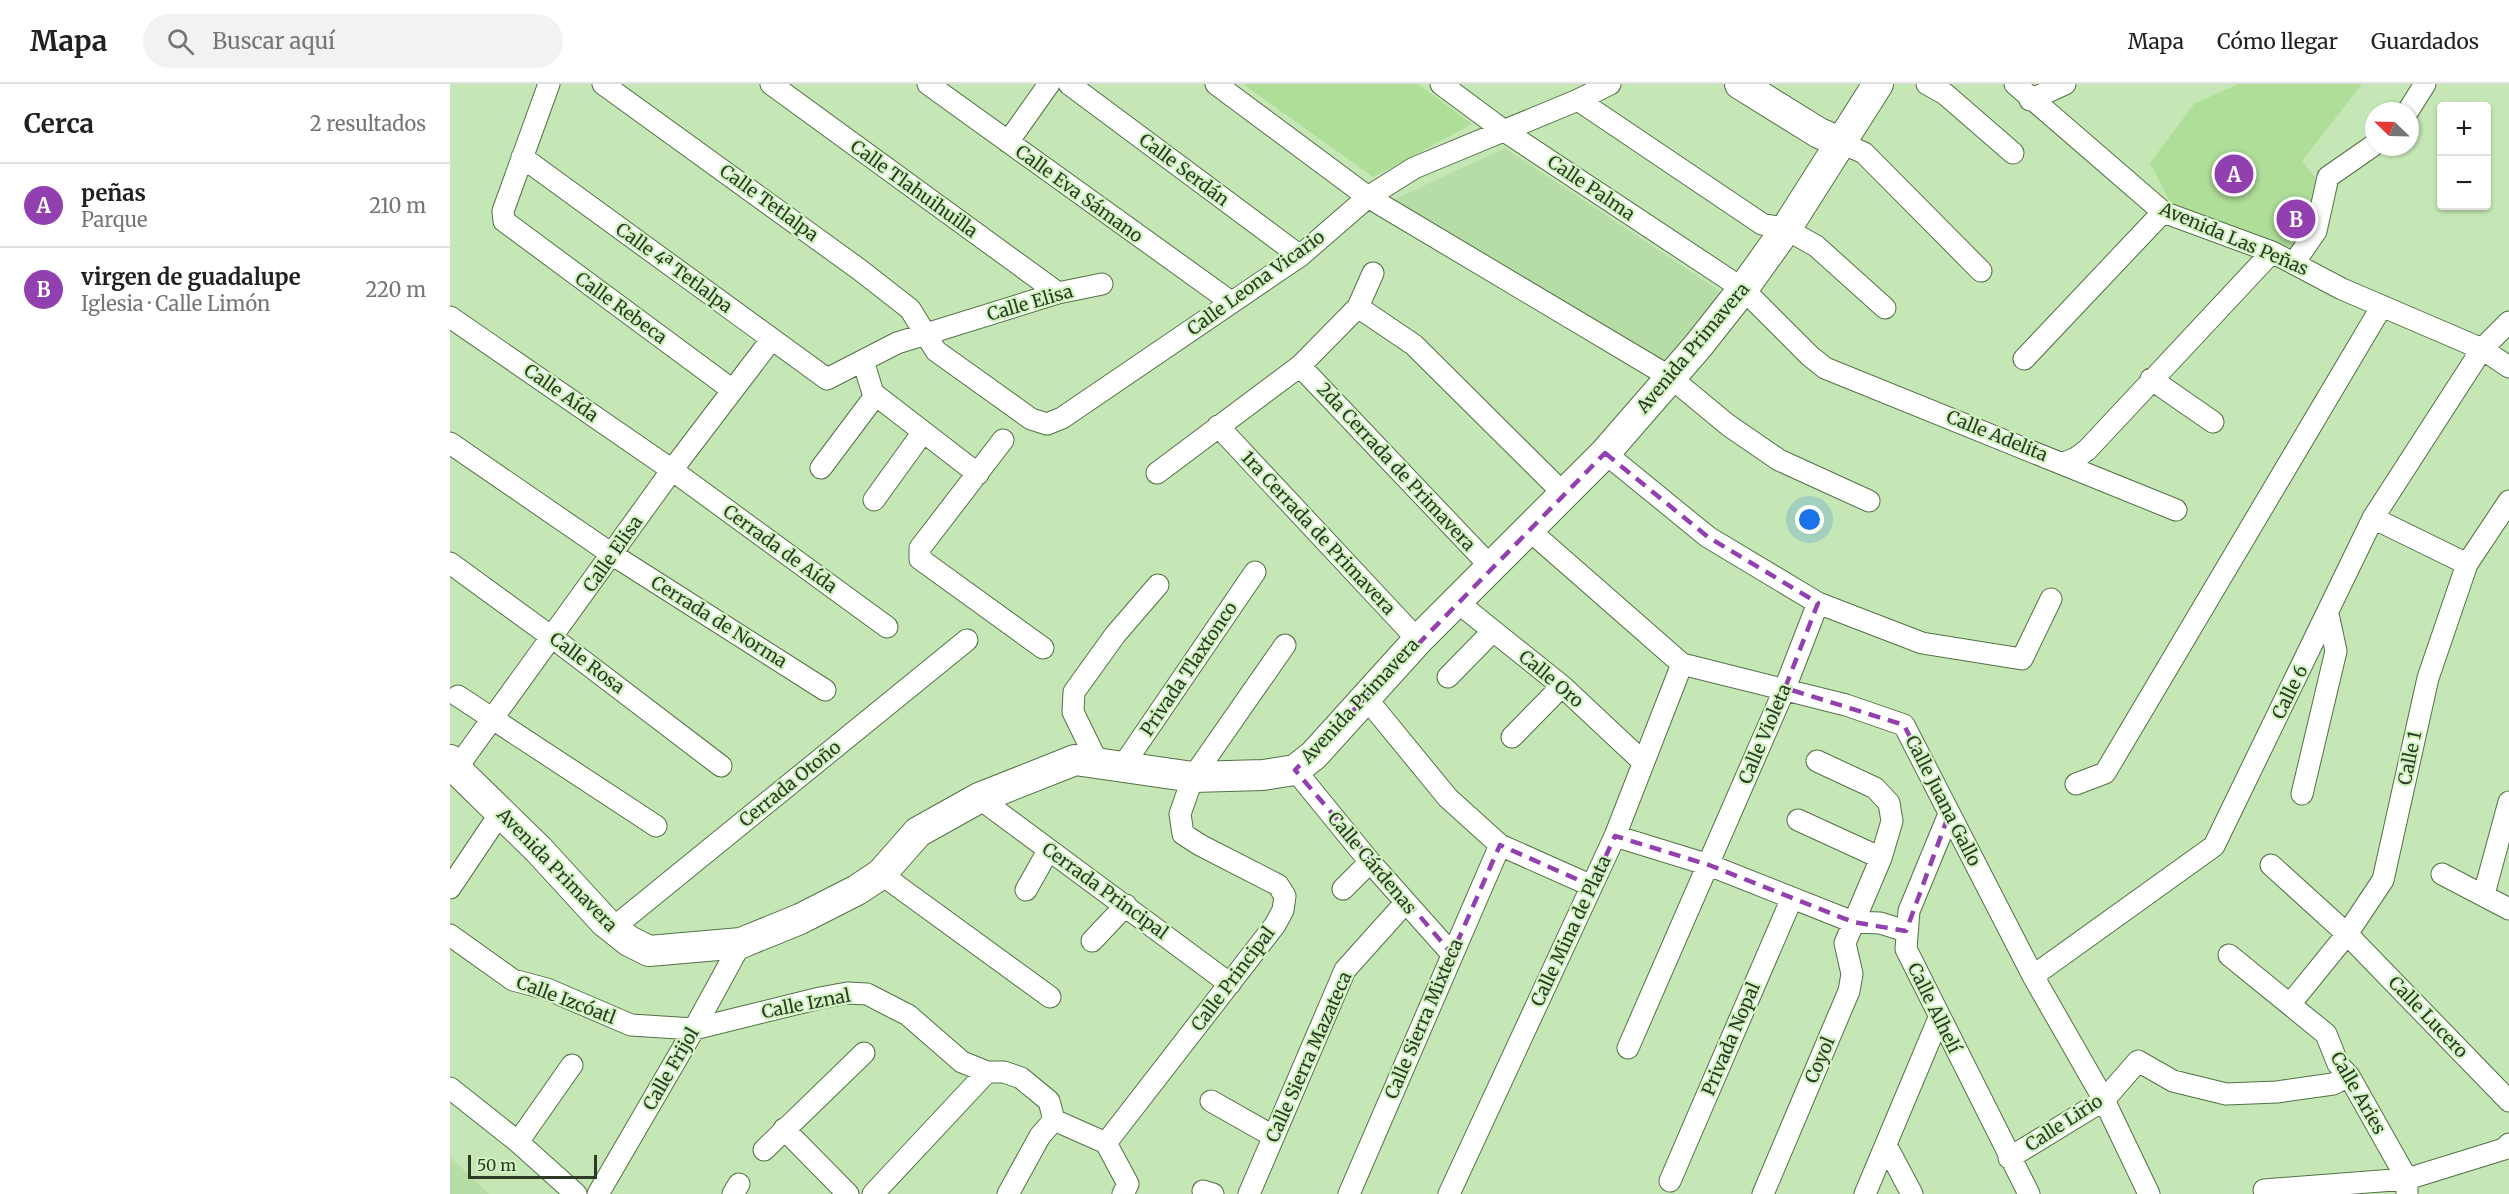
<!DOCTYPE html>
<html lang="es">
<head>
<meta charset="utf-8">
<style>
  body { margin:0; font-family:Merriweather,serif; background:#f2f2f2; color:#202124 }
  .controls { position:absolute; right:18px; top:18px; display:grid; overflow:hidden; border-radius:6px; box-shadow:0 2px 4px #0004 }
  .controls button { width:54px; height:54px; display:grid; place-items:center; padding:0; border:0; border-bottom:2px solid #e0e0e0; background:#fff; color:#202124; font:30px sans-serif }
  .compass { position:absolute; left:1915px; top:18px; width:54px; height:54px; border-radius:50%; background:#fff; box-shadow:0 2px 4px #0004; rotate:293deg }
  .scale { position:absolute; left:18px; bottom:15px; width:129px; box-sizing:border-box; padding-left:6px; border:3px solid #2d3a26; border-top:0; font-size:16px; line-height:21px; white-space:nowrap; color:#2d3a26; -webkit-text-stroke:4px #d2f4c2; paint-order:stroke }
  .you { position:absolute; left:1360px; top:436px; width:21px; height:21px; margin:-15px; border:4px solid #fff; border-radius:50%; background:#1a73e8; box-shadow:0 0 0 9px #1a73e833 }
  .badge { display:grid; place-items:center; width:39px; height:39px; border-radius:50%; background:#9240af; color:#fff; font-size:20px; font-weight:700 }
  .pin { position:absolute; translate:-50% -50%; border:3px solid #fff; box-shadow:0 2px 6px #0006 }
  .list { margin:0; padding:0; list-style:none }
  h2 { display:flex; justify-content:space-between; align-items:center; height:78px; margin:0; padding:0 24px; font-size:26px }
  h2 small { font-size:20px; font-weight:400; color:#757577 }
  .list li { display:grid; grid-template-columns:39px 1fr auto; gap:18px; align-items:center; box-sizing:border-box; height:84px; padding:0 24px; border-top:2px solid #e0e0e0 }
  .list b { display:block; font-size:22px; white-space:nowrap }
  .list p { margin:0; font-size:20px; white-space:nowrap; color:#757577 }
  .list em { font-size:20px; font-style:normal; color:#757577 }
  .icon { flex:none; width:33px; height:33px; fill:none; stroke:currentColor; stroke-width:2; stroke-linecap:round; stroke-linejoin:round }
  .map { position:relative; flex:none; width:2059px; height:1110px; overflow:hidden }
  header { display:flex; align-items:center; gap:36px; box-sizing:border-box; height:84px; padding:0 30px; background:#fff; border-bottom:2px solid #e0e0e0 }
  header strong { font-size:28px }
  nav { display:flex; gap:33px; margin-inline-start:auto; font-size:21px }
  .search { width:420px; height:54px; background:#f2f2f2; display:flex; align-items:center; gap:15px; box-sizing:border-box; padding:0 21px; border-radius:33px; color:#757577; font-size:22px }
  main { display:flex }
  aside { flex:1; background:#fff }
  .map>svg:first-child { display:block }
</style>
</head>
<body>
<header>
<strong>Mapa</strong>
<div class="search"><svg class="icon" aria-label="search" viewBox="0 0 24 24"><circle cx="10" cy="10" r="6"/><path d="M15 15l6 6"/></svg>Buscar aquí</div>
<nav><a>Mapa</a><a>Cómo llegar</a><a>Guardados</a></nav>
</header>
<main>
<aside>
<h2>Cerca<small>2 resultados</small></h2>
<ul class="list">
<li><span class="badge">A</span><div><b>peñas</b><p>Parque</p></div><em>210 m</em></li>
<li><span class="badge">B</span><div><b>virgen de guadalupe</b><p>Iglesia · Calle Limón</p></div><em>220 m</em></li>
</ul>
</aside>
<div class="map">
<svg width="2059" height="1110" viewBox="0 0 2059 1110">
  <rect width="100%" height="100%" fill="#c5e7b5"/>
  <!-- built -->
  <path fill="#b6dda5" d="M1055 64 1271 208 1217 280 941 117Z
    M0 1073 39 1110H0Z"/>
  <!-- green -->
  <path fill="#afde99" d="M793 0H968L1022 40 923 93Z
    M1788 0H1912L1852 77 1871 101 1847 169 1721 120 1700 79 1744 20Z"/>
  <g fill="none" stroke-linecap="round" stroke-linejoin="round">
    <defs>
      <path id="street" d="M99 0 53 127 54 137 281 305
        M153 0 410 186 460 225 486 267 581 335 597 340 612 334 850 172 918 113 964 84 1128 16 1160 0
        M321 0 608 209
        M478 0 781 218
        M619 0 850 172
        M766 0 918 113 1220 293 1278 341 1329 376 1419 417
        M991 0 1053 46 1293 205 1360 272 1375 284 1726 426
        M1477 0 1495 10 1563 69
        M1565 0 1713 128 1822 168 1892 205 2032 265 2059 283
        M1128 16 1312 140 1336 145 1366 162 1435 224
        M1580 16 1615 0
        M1958 27 1975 0
        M558 58 599 0
        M1392 59 1414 69 1531 187
        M72 73 377 295 447 259 608 209 652 200
        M1844 179 1866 147 1878 93 1924 61
        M908 223 964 261 1114 410
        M0 233 222 386 437 543
        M1574 275 1713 128
        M413 277 423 309 528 390
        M850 282 1042 484
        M1701 295 1763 338
        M768 342 968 556
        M553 356 470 464V475L593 564
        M0 359 163 471 375 606
        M1155 369 1258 453 1368 519 1472 559 1572 575 1601 515
        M1614 379 1626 374 1637 366 1822 168
        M371 384 425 312
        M707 389 850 282 908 223 923 189
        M424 416 473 348
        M1923 434 2017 480
        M1079 446 1232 580 1396 621 1454 641 1583 892 1654 1016 1699 1110
        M0 479 103 554 271 682
        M1006 517 1112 602 1192 677
        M998 593 1042 548
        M8 612 206 742
        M916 614 998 714 1050 761 1142 802
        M1062 653 1112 602
        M647 677 623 628 624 608 665 551 708 501
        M672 683 805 488
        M6 685 222 386 321 256
        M845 686 920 778 1002 870
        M1626 700 1655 689 1932 222
        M1852 710 1886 567 1878 530
        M529 714 780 900
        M1499 730 1459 827 1456 865 1579 1110
        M1348 736 1431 774
        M1165 752 1259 781 1403 838 1430 839 1456 847
        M1821 781 1897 850 2059 1017
        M431 790 600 913
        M1992 790 2059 825
        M0 804 51 728
        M893 805 920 778
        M576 806 598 767
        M2034 810 2059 718
        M163 844 517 556
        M0 851 63 896 97 905 181 941 244 945 370 914 397 909 417 910 458 931 512 978 537 988H554L571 994 599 1017 604 1036 656 1059 678 1100 673 1110
        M642 857 676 821
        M1779 871 1876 950 1888 980 1899 992 1957 1095V1110
        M1583 892 1764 762 1923 434 2032 265 2059 238
        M1841 919 1897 850 1933 796 1978 594 2017 480 2059 417
        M1178 964 1335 604 1368 519
        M0 1004 68 1058 126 1110
        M761 1017 823 1052
        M334 1045 398 1110
        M68 1058 122 981
        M656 1059 825 841 833 826 835 812 828 801 750 761 733 750 730 730 743 693 835 561
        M1436 1061 1462 1110
        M314 1066 414 969
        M1559 1074 1654 1016 1688 977 1723 997 1776 1010 1827 1008 1883 1000 1899 992
        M1220 1097 1342 814
        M1814 1106 1957 1095 2054 1065 2059 1060
        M753 1107 763 1110
        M148 1110 244 945 291 859
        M283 1110 289 1100
        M423 1110 537 988
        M558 1110 590 1052 604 1036
        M799 1110 895 886 956 818
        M899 1110 1050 761
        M999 1110 1165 752 1232 580
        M1313 1110 1399 907 1402 890 1395 859 1431 774 1442 737 1439 719 1425 704 1367 677
        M1415 1110 1489 934"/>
      <path id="secondary" d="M1290 0 1369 49 1392 59
        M0 676 6 685 89 766 155 838 179 857 199 867 291 859 350 835 407 806 431 790 468 748 529 714 625 676 743 693 813 691 845 686 864 671 968 556 1155 369 1248 262 1293 205 1336 145 1428 0"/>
    </defs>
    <!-- street casing -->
    <use href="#street" stroke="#537145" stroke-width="23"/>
    <!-- secondary casing -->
    <use href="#secondary" stroke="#537145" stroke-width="32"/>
    <!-- street -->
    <use href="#street" stroke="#fff" stroke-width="21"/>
    <!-- secondary -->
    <use href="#secondary" stroke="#fff" stroke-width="30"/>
  </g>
  <!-- marked area -->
  <path fill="none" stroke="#9240af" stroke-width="4.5" stroke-dasharray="12 8" stroke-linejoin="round" d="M1155 369 1258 453 1368 519 1335 604 1454 641 1499 730 1456 847 1403 838 1259 781 1165 752 1142 802 1050 761 1002 870 845 686Z"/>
  <g text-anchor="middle" stroke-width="4.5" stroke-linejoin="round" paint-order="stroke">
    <!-- street labels -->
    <g font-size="18" fill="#2d3a26" stroke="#d2f4c2">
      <text transform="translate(734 86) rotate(37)" y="6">Calle Serdán</text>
      <text transform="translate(1141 104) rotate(34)" y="6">Calle Palma</text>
      <text transform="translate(464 105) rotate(36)" y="6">Calle Tlahuihuilla</text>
      <text transform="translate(629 110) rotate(36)" y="6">Calle Eva Sámano</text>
      <text transform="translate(319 119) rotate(36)" y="6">Calle Tetlalpa</text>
      <text transform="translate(1784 155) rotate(23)" y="6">Avenida Las Peñas</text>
      <text transform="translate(224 184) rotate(36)" y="6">Calle 4ª Tetlalpa</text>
      <text transform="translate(806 199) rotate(-36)" y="6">Calle Leona Vicario</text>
      <text transform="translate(580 219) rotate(-16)" y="6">Calle Elisa</text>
      <text transform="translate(171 224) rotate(36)" y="6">Calle Rebeca</text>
      <text transform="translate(1243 264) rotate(-50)" y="6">Avenida Primavera</text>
      <text transform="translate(111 309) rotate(35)" y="6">Calle Aída</text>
      <text transform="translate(1547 352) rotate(22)" y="6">Calle Adelita</text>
      <text transform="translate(946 383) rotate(47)" y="6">2da Cerrada de Primavera</text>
      <text transform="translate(868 449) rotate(47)" y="6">1ra Cerrada de Primavera</text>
      <text transform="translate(330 465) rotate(36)" y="6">Cerrada de Aída</text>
      <text transform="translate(163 470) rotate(-55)" y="6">Calle Elisa</text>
      <text transform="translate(269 538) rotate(32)" y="6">Cerrada de Norma</text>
      <text transform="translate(137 579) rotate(37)" y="6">Calle Rosa</text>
      <text transform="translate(739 585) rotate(-56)" y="6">Privada Tlaxtonco</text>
      <text transform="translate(1101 595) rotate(40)" y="6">Calle Oro</text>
      <text transform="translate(1840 608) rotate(-64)" y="6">Calle 6</text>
      <text transform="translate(910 617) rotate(-47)" y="6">Avenida Primavera</text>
      <text transform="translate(1315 650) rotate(-67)" y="6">Calle Violeta</text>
      <text transform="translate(1960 674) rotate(-78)" y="6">Calle 1</text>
      <text transform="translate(340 700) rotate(-39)" y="6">Cerrada Otoño</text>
      <text transform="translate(1493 717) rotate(63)" y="6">Calle Juana Gallo</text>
      <text transform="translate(922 779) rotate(50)" y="6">Calle Cárdenas</text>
      <text transform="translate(107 786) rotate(46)" y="6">Avenida Primavera</text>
      <text transform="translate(655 807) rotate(36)" y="6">Cerrada Principal</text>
      <text transform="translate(1121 847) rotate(-65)" y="6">Calle Mina de Plata</text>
      <text transform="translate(783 895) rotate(-53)" y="6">Calle Principal</text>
      <text transform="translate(116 916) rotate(21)" y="6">Calle Izcóatl</text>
      <text transform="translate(356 920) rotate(-11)" y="6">Calle Iznal</text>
      <text transform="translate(1484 924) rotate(64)" y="6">Calle Alhelí</text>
      <text transform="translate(1978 933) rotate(46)" y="6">Calle Lucero</text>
      <text transform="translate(974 935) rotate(-67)" y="6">Calle Sierra Mixteca</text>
      <text transform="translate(1281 955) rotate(-67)" y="6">Privada Nopal</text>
      <text transform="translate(859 973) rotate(-66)" y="6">Calle Sierra Mazateca</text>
      <text transform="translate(1370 976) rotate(-67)" y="6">Coyol</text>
      <text transform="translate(221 985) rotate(-60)" y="6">Calle Frijol</text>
      <text transform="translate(1908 1009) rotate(60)" y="6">Calle Aries</text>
      <text transform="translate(1614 1039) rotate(-33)" y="6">Calle Lirio</text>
    </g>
  </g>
</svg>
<div class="controls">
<button>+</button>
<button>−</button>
</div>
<svg class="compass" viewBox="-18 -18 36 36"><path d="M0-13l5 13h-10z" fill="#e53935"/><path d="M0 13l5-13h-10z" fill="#757577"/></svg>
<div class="scale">50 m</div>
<div class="you"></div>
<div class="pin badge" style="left:1784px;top:90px">A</div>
<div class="pin badge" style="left:1846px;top:135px">B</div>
</div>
</main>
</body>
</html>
